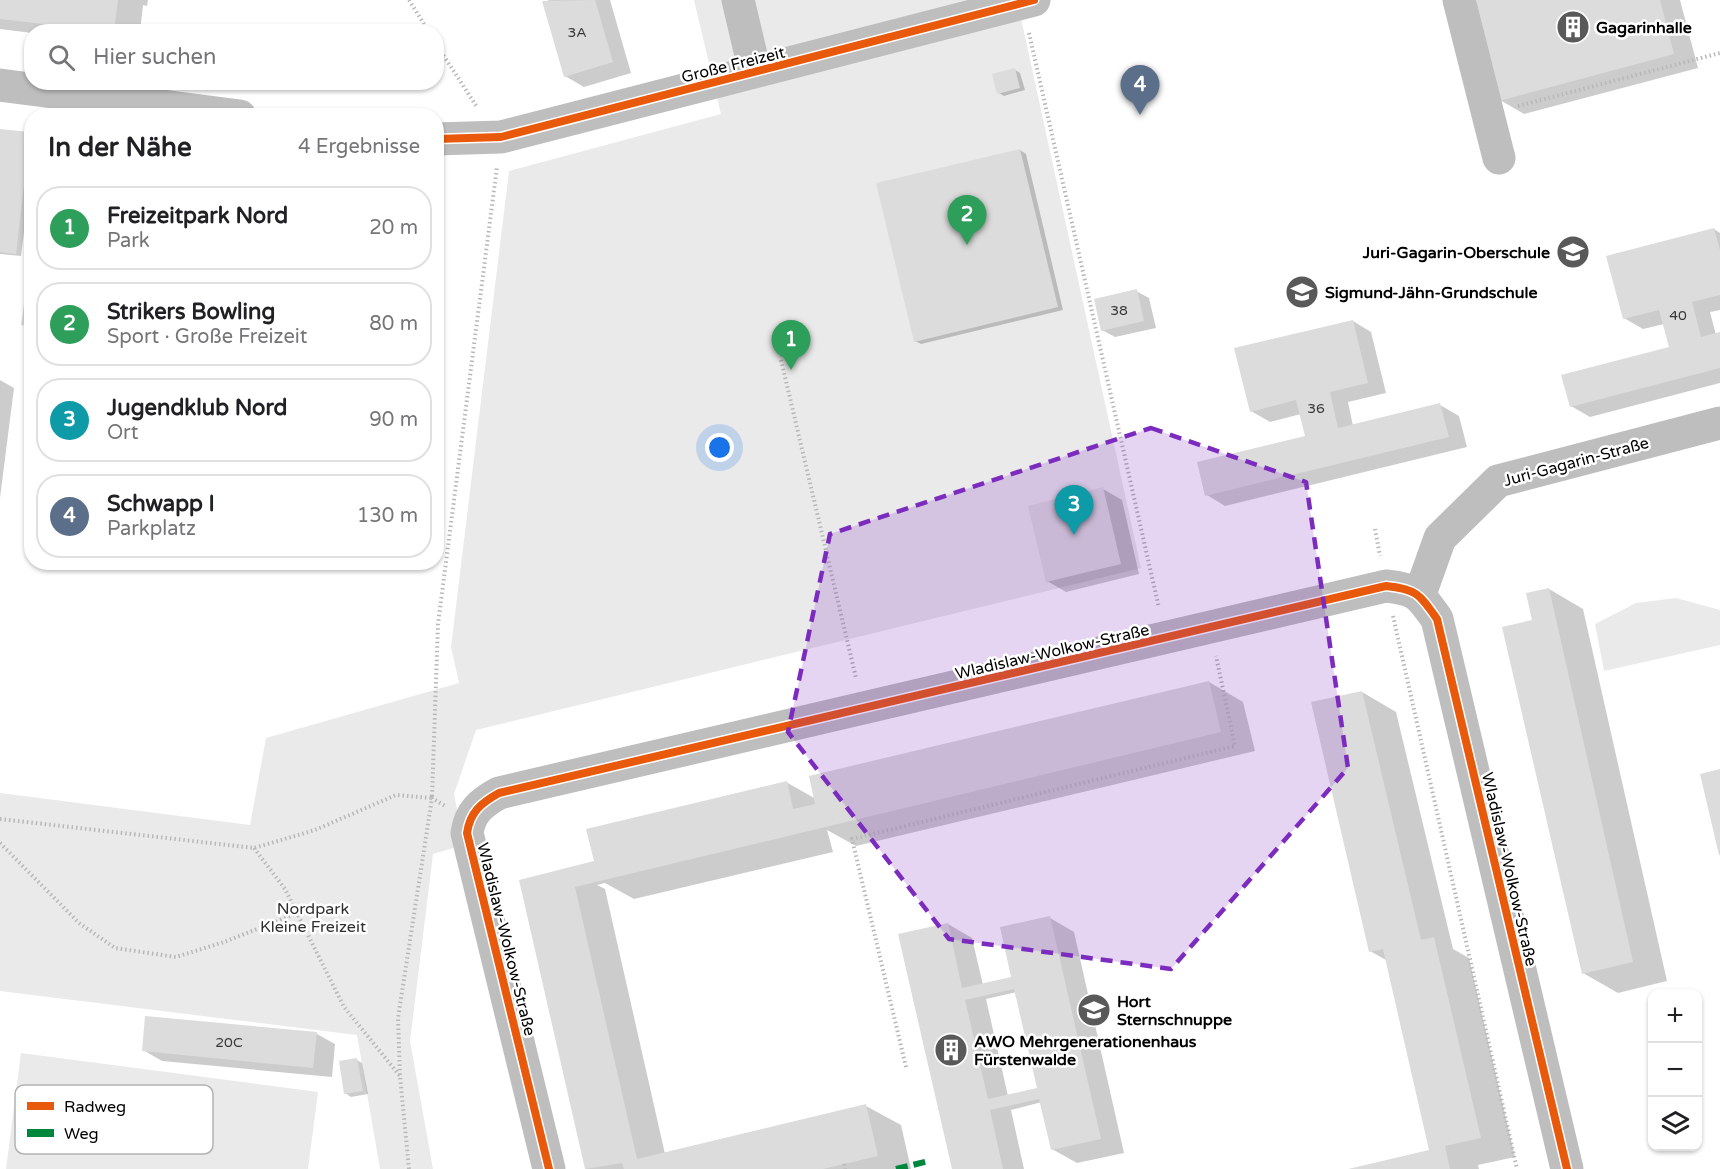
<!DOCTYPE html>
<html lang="de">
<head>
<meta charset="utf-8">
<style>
  body { margin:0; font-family:"Varela Round",sans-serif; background:#f6f6f6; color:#202124 }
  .controls { position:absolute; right:18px; bottom:18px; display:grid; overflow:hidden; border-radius:12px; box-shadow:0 2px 4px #0004 }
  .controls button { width:54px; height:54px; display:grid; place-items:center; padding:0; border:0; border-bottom:2px solid #e0e0e0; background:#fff; color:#202124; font:30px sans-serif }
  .you { position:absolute; left:720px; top:448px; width:21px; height:21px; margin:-15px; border:4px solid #fff; border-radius:50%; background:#1a73e8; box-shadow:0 0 0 9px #1a73e833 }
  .badge { display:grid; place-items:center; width:39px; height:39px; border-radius:50%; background:#111827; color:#fff; font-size:20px; font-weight:700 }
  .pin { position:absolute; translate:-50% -50px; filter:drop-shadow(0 2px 3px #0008) }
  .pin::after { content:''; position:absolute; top:32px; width:21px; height:18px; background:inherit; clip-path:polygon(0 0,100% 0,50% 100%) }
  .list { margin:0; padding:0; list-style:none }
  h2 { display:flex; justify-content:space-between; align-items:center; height:78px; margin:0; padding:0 24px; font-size:26px }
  h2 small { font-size:20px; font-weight:400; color:#757577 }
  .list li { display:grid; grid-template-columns:39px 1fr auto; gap:18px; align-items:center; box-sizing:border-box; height:84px; margin:0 12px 12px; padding:0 12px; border:2px solid #e0e0e0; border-radius:24px }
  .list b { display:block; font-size:22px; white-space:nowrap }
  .list p { margin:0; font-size:20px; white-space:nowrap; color:#757577 }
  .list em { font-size:20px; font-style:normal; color:#757577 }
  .icon { flex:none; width:33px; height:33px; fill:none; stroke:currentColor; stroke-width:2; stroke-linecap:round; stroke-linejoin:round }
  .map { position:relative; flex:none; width:1720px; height:1169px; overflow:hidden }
  .search { position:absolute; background:#fff; box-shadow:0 2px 4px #0004; left:24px; top:24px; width:420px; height:66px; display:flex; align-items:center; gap:15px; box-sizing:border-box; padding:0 21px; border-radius:24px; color:#757577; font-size:22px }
  .panel { position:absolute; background:#fff; box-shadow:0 2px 4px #0004; left:24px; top:108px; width:420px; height:462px; border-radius:24px }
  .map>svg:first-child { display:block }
</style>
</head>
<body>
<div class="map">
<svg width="1720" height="1169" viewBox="0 0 1720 1169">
  <rect width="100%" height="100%" fill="#fff"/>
  <!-- green -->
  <path fill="#eaeaea" d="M694 0H1017L1141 568 476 730 454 794 464 845 433 854 410 1041 433 1169H380L357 1035 0 991V793L250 825 266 738 459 683 451 647 509 171 721 114Z
    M1676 598 1720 610V645L1604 671 1595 624 1636 603Z
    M21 1053 318 1092 308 1169H6Z"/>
  <!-- shadow -->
  <path fill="#0003" fill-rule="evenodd" d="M0 0H148L147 6 143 5 140 32 32 33 0 29Z
    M550 0H610L631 73 584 87 565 76 543 2Z
    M1473 0H1680L1698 68 1524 114 1500 100Z
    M1015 70 1020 73 1025 90 1004 96 999 93Z
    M0 130 32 135V168L21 256 0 254Z
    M1020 150 1026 154 1063 310 921 344 915 341Z
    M1714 229 1720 233V310L1710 312 1716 335 1720 334V383L1590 417 1571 406 1671 348 1664 324 1643 329 1624 318Z
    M1136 291 1149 298 1156 328 1115 337 1102 330Z
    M1353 321 1371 332 1386 393 1348 402 1353 426 1440 405 1459 416 1467 447 1225 506 1207 495 1307 437 1301 414 1270 422 1251 411Z
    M0 380 14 388 0 498Z
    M1103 489 1122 500 1139 574 1066 592 1047 581Z
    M1549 589 1583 609 1667 981 1618 993 1583 973 1534 621Z
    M1209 682 1243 702 1255 751 856 846 827 830 833 852 634 899 605 883 597 885 605 889 665 1154 866 1106 901 1125 911 1169H586L521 881 595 862 786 782 816 799Z
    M1362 692 1396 712 1453 949 1469 958 1515 1157 1478 1165 1479 1169H1351L1431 1151 1386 960 1370 951Z
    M1050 918 1074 932 1124 1153 1077 1163 1052 1149 1042 1102 1011 1110 1024 1169H953L948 924 972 938 983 985 1011 978ZM1017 992 1039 1089 1008 1096 986 999Z
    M317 1034 335 1044 332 1077 162 1061 143 1050Z
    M357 1060 362 1063 368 1094 351 1097 345 1093Z"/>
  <!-- building -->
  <path fill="#dcdcdc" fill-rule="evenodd" d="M0 0H118L114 32 0 19Z
    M595 0 613 62 564 77 542 1Z
    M1472 0H1660L1674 54 1499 101Z
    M1015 68 1020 88 997 94 992 74Z
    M0 129 30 132 16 254 0 252Z
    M1020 149 1058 307 914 342 876 183Z
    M1714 228 1720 250V295L1692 302 1701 337 1720 332V368L1570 407 1561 375 1669 347 1659 310 1623 319 1606 256Z
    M1137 289 1144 321 1101 331 1094 299Z
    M26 290 32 291V327L21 325Z
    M1353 320 1368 383 1330 392 1338 428 1440 403 1449 437 1205 496 1197 462 1305 436 1296 400 1250 412 1234 348Z
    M1103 487 1121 564 1046 582 1028 506Z
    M1549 588 1633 962 1582 974 1502 627 1532 620 1526 593Z
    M1209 681 1221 732 575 887 637 1159 866 1104 878 1156 823 1169H624L622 1163 585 1169 519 880 594 861 586 829 787 781 793 809 815 804 809 776Z
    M1362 691 1421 940 1434 937 1481 1138 1445 1146 1450 1169H1348L1429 1150 1383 949 1369 952 1311 702Z
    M1720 769V855H1719L1700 774Z
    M1050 916 1101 1139 1051 1150 1039 1099 990 1110 1003 1169H952L898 934 948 923 962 988 1011 977 1000 927ZM1014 989 1037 1088 988 1099 965 1000Z
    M145 1016 317 1032 313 1068 142 1051Z
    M357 1058 363 1091 344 1094 339 1061Z"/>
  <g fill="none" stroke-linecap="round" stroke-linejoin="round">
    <!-- path -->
    <path stroke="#b8b8b8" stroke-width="4" stroke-dasharray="1.5 3" stroke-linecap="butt" d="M409 0 429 32
      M1029 33 1159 608
      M436 44 477 107
      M1518 106 1720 53
      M781 360 856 678
      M1375 529 1380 556
      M1393 616 1517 1169
      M0 819 254 848 315 830 396 795 432 798 438 624 497 167
      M0 843 79 923 115 948 176 957 224 942 298 913
      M254 848 285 889 344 1007 400 1076
      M906 1067 852 839 1235 746 1216 656
      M844 1164 845 1169
      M409 1169 400 1076 398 1018 432 798 445 806"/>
    <!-- minor -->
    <path stroke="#bebebe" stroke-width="33" d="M738 0 755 72
      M1459 0 1499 158
      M0 85 240 116
      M436 139 501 137 1034 0
      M1420 594 1440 538 1498 481 1720 423
      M549 1169 467 833C470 812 481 803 499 793L1386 586C1417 589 1420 595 1437 619L1567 1169"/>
    <!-- quiet -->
    <path stroke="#00873e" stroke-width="6" stroke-dasharray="12 6" stroke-linecap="butt" d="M896 1169 929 1161"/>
    <defs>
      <path id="cycleway" d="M436 139 501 137 1034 0
        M549 1169 467 833C470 812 481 803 499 793L1386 586C1417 589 1420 595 1437 619L1567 1169"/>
    </defs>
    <!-- cycleway casing -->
    <use href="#cycleway" stroke="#fff" stroke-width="11"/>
    <!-- cycleway -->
    <use href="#cycleway" stroke="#e8590c" stroke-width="8"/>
  </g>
  <!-- marked area -->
  <path fill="#7b2cbf" fill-opacity="0.2" stroke="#7b2cbf" stroke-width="4.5" stroke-dasharray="12 8" stroke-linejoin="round" d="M1151 428 1306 482 1348 768 1171 969 949 939 788 732 830 534Z"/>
  <!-- icons -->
  <defs>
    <symbol id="building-disc" viewBox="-11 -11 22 22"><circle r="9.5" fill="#595959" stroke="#fff"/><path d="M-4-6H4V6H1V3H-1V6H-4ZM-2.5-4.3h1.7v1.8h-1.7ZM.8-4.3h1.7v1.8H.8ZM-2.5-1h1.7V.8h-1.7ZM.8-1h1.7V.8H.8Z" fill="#fff"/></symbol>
    <symbol id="school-disc" viewBox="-11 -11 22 22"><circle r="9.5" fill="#595959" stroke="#fff"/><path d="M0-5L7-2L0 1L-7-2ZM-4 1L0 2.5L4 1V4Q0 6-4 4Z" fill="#fff"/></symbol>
  </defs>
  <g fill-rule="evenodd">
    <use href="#building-disc" x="1554" y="8" width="38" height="38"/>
    <use href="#school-disc" x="1554" y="233" width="38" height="38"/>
    <use href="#school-disc" x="1283" y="273" width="38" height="38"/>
    <use href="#school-disc" x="1075" y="991" width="38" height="38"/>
    <use href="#building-disc" x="932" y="1031" width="38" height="38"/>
  </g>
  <g text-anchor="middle" stroke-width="5" stroke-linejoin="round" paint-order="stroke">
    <!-- number labels -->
    <g font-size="14" fill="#373737">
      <text x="577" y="37">3A</text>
      <text x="1119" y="315">38</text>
      <text x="1678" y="320">40</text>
      <text x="1316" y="413">36</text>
      <text x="229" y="1047">20C</text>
    </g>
    <!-- poi labels -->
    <g font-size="16" font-weight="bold" fill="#000" stroke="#fff" text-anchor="start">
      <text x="1596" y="33">Gagarinhalle</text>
      <text x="1550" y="258" text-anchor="end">Juri-Gagarin-Oberschule</text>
      <text x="1325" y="298">Sigmund-Jähn-Grundschule</text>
      <text x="1117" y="1007">Hort<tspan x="1117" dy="18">Sternschnuppe</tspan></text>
      <text x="974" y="1047">AWO Mehrgenerationenhaus<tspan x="974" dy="18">Fürstenwalde</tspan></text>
    </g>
    <!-- street labels -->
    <g font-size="16" fill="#000" stroke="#fff">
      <text transform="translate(733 64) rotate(-14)" y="6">Große Freizeit</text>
      <text transform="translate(1576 461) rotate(-15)" y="6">Juri-Gagarin-Straße</text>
      <text transform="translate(1052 651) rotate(-13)" y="6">Wladislaw-Wolkow-Straße</text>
      <text transform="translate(1510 869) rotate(77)" y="6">Wladislaw-Wolkow-Straße</text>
      <text transform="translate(507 939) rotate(76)" y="6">Wladislaw-Wolkow-Straße</text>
    </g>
    <!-- park labels -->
    <g font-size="16" fill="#2f2f2f" stroke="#fff">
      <text x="313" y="914">Nordpark<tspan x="313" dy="18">Kleine Freizeit</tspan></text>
    </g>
  </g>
  <!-- legend -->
  <rect x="15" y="1085" width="198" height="69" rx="9" fill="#fff" stroke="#b2b2b2" stroke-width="1.5"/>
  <rect x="27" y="1102" width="27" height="8" fill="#e8590c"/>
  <rect x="27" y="1129" width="27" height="8" fill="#00873e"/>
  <g font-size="16" fill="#000">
    <text x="64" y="1112">Radweg</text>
    <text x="64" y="1139">Weg</text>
  </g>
</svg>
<div class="controls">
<button>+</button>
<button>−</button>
<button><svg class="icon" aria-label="layers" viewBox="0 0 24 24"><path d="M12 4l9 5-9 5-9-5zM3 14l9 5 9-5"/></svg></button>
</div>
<div class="you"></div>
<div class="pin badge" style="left:791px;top:370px;background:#2e9e5b">1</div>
<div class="pin badge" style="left:967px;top:245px;background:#2e9e5b">2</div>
<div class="pin badge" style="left:1074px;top:535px;background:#0f9aa8">3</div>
<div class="pin badge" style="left:1140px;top:115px;background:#5c6f8a">4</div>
<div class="search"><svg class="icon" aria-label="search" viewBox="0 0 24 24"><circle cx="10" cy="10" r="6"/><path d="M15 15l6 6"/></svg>Hier suchen</div>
<section class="panel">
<h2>In der Nähe<small>4 Ergebnisse</small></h2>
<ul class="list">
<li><span class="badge" style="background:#2e9e5b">1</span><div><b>Freizeitpark Nord</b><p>Park</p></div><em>20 m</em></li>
<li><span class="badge" style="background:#2e9e5b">2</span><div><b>Strikers Bowling</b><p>Sport · Große Freizeit</p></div><em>80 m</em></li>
<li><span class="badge" style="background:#0f9aa8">3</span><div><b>Jugendklub Nord</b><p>Ort</p></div><em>90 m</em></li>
<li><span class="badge" style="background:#5c6f8a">4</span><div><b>Schwapp I</b><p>Parkplatz</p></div><em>130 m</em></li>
</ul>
</section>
</div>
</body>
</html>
